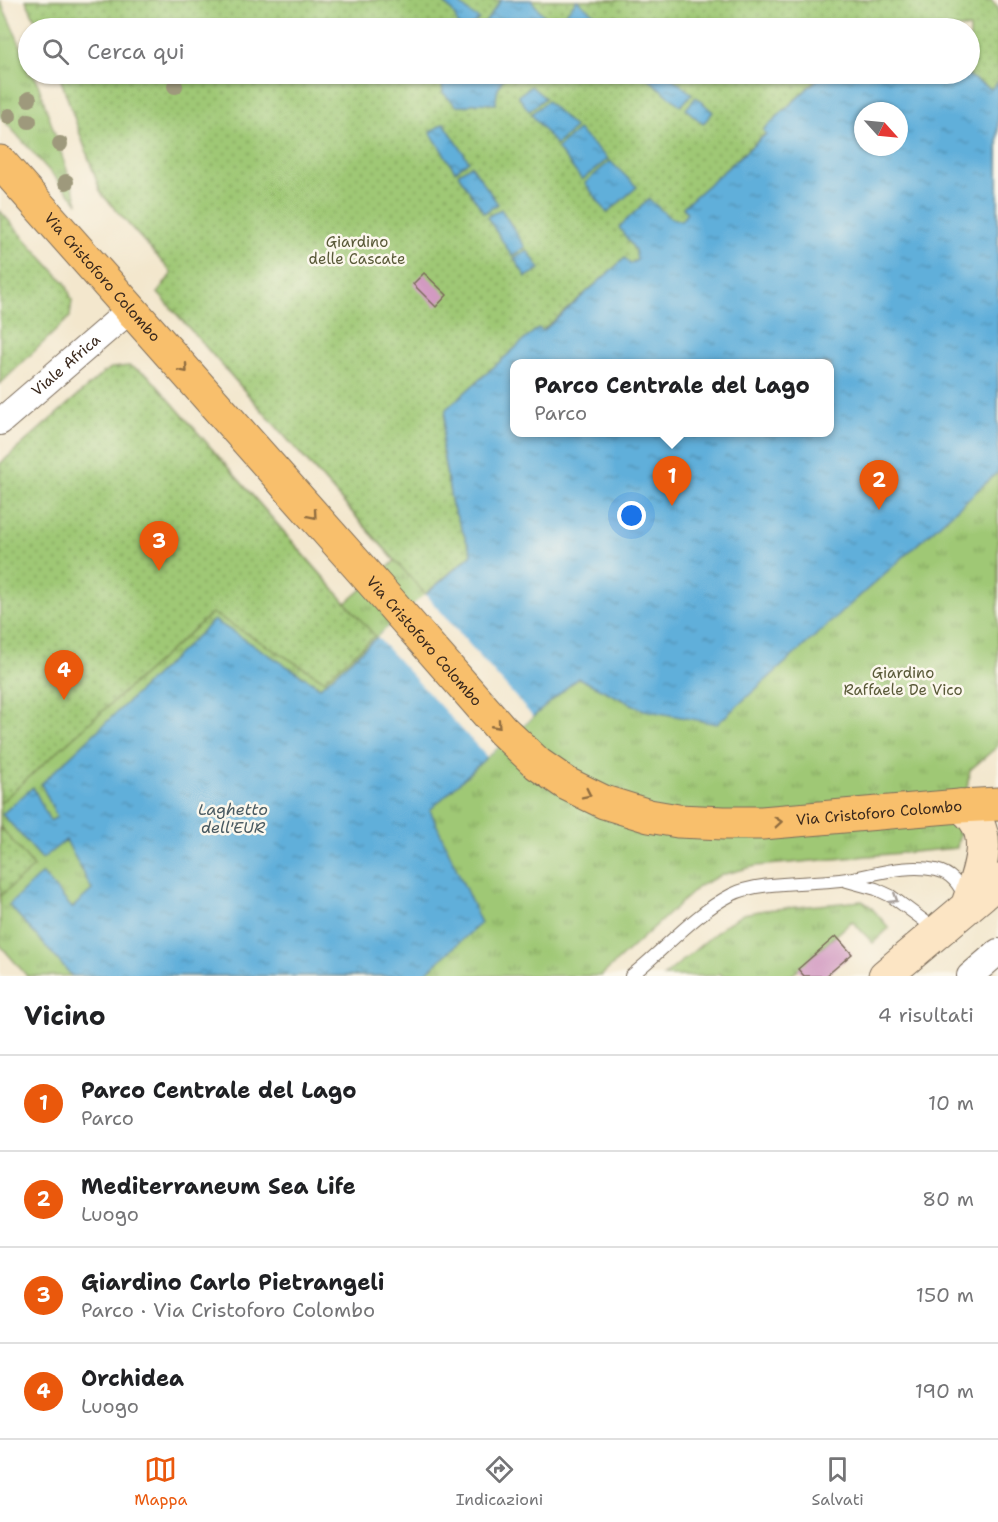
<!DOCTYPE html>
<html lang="it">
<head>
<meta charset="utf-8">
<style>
  body { margin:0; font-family:"Shantell Sans",sans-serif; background:#f6f6f6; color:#202124 }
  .compass { position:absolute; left:854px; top:102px; width:54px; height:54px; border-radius:50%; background:#fff; box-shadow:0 2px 4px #0004; rotate:117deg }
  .you { position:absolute; left:632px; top:516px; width:21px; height:21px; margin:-15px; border:4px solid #fff; border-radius:50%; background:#1a73e8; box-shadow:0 0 0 9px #1a73e833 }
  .badge { display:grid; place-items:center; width:39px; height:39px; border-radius:50%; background:#ea580c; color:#fff; font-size:20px; font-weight:700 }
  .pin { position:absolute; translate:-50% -50px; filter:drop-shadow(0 2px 3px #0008) }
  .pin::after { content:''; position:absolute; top:32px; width:21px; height:18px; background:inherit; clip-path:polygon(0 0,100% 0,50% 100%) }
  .popup { position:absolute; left:510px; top:359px; width:324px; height:78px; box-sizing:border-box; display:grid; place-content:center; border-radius:12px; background:#fff; filter:drop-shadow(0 2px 4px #0005); font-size:20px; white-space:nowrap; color:#757577 }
  .popup b { font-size:22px; color:#202124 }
  .popup::after { content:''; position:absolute; left:50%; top:100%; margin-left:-12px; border:12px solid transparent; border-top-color:#fff }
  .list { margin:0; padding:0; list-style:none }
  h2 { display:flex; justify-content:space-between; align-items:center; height:78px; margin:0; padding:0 24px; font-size:26px }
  h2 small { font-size:20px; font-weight:400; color:#757577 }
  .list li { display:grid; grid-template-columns:39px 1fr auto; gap:18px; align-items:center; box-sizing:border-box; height:96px; padding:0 24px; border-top:2px solid #e0e0e0 }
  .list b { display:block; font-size:22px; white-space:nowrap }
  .list p { margin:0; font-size:20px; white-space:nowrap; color:#757577 }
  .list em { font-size:20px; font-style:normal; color:#757577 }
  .icon { flex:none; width:33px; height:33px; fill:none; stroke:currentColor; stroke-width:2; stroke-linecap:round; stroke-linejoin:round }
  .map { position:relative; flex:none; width:998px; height:976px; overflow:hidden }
  .search { position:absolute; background:#fff; box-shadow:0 2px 4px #0004; left:18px; right:18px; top:18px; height:66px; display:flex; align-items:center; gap:15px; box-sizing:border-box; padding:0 21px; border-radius:33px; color:#757577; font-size:22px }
  .sheet { height:462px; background:#fff }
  nav { display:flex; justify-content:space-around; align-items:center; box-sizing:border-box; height:84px; border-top:2px solid #e0e0e0; background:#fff; font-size:16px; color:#757577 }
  nav a { display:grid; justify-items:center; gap:3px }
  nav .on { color:#ea580c }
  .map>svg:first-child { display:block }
</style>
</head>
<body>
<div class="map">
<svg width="998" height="976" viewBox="0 0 998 976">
  <defs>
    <pattern id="grass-tufts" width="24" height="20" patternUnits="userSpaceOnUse" patternTransform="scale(1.5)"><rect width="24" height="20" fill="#9fc875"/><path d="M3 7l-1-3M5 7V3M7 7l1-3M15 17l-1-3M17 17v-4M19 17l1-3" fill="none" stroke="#83a35f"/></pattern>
    <pattern id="garden-dots" width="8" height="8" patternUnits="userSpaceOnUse" patternTransform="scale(1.5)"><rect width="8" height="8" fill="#9fc875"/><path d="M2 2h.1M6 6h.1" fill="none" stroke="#83a35f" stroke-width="1.8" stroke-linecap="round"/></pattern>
    <pattern id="water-ripples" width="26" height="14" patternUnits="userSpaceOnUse" patternTransform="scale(1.5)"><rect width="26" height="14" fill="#60afda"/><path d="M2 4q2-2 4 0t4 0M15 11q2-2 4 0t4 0" fill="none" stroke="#508fb0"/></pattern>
  </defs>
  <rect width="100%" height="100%" fill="#fbf7ec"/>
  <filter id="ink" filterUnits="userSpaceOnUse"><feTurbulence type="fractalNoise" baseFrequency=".0167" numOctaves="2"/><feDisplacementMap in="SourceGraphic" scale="12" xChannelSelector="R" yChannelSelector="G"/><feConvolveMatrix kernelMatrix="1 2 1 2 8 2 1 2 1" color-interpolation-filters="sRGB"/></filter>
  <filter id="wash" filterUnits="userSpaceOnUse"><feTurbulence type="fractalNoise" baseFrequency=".008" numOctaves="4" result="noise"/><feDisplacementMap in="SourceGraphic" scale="24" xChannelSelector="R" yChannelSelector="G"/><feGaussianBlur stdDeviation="1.35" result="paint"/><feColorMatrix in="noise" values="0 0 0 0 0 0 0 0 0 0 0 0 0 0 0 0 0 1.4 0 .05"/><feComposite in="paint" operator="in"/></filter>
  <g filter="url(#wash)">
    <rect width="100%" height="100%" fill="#f3e7cd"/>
    <!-- grass -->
    <path fill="url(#grass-tufts)" stroke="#6d794a" stroke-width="1.5" fill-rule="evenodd" d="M0 0 28 62V74H33L37 81 78 203 0 116Z
      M26 0H991L998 8V746L970 770 957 848 756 866 721 875 699 886 601 976H27L0 945V464L102 374C119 364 130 365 147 374L346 603 395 561 158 293 172 273 101 193 59 74H970V28H39ZM863 111H899V147H863ZM514 364H830V432H514Z
      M862 901 870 906 889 928 873 943 852 921 791 976H722L720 973 716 976H664L725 925 743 914 765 910Z"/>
    <!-- garden -->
    <path fill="url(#garden-dots)" stroke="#6d794a" stroke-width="1.5" d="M26 0H991L998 8V82L991 89 965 74H970V28H39Z
      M59 74H823L764 129 766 133 683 208 688 213 660 244 630 265 624 259 542 331 538 328 446 409 442 449 452 505 472 554 425 594 158 293 172 273 101 193Z
      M0 211 66 284 72 300 70 317 0 384Z
      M129 366 147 374 301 552 375 636 324 680 212 613 0 803V464L102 374 111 368Z
      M0 826 34 867 0 896Z"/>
    <!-- water -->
    <path fill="url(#water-ripples)" stroke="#4e6c7c" stroke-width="1.5" fill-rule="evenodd" d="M442 0H456L470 13 479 19 469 28H460C456 23 456 16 452 11 449 7 445 5 442 0Z
      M501 0H531L545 17 548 28H481Z
      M577 0 611 28H585L566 13Z
      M441 74H507C499 83 496 91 496 104L475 103 466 106H457L443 93Z
      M649 74H667L692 94 681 106 646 77Z
      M823 74H965L991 89 998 82V472L717 724 644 710 578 678 487 757 430 810 481 923 422 976H72L9 905 42 873 72 908 92 890 66 840 42 859 2 814 33 787 50 821 57 817 41 784 214 620 320 687 472 554 452 505 442 448 446 409 538 328 543 331 625 258 630 264 637 260 635 250 619 227 649 199 669 217 681 221 687 213 683 207 766 134 763 130ZM863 111H899V147H863ZM514 364H830V432H514Z
      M531 86 545 98 529 111 518 96Z
      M696 97 713 112 703 124 686 109Z
      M547 101 575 128 556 145 531 114Z
      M444 123 469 161 455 171 430 132Z
      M578 130 608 159 582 180 557 148Z
      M610 161 637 187 607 213 585 183Z
      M471 165 498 204 484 213 458 174Z
      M501 209 525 247 512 256 487 217Z
      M527 250 540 269 526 277 514 258Z"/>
    <!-- pier -->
    <path fill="#f3e7cd" d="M425 594 533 717 487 757 377 637Z"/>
    <g id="blocks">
      <!-- building -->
      <path fill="#d29ac1" d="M424 273 447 295 436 307 413 284Z
        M836 936 852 954 826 976H804L798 969Z"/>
    </g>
  </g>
  <g filter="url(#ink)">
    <use href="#blocks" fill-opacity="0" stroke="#7b6c5b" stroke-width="1.5"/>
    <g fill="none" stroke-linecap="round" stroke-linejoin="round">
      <defs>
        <path id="lane" d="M847 881 876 889 891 896 938 931
          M631 976C664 950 694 914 731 895 758 881 809 884 840 880 872 876 904 863 936 870 950 873 960 884 964 898"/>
        <g id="street">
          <path id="s1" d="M0 422 131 309"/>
          <path d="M970 976 998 952"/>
        </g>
        <path id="secondary" d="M960 806C998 829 979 871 967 907
          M885 976 998 881"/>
        <g id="primary">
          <path id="s2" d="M0 162 376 586 502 730 538 764 567 784 604 802 649 816 678 821 724 823H762L960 806 998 804"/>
        </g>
      </defs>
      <!-- lane casing -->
      <use href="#lane" stroke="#7b6c5b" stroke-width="14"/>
      <!-- street casing -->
      <use href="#street" stroke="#7b6c5b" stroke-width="28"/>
      <!-- secondary casing -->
      <use href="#secondary" stroke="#7b6c5b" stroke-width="35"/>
      <!-- primary casing -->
      <use href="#primary" stroke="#7b6c5b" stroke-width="35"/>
      <!-- lane -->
      <use href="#lane" stroke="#fff" stroke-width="12"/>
      <!-- street -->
      <use href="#street" stroke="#fff" stroke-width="26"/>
      <!-- secondary -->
      <use href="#secondary" stroke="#fce5c4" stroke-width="33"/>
      <!-- primary -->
      <use href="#primary" stroke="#f8bf6c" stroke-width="33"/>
    </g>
    <!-- trees -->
    <g fill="#9e997b">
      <circle cx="175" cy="86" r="8"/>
      <circle cx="29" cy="99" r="8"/>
      <circle cx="9" cy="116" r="8"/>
      <circle cx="29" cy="121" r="8"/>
      <circle cx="60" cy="144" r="8"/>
      <circle cx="66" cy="182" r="8"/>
    </g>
    <!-- one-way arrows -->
    <defs><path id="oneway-chevron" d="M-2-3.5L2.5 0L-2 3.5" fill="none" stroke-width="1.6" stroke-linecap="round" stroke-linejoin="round" transform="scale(1.5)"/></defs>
    <g stroke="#906d41">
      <use href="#oneway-chevron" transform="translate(184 369) rotate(49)"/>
      <use href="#oneway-chevron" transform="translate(313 515) rotate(49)"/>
      <use href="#oneway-chevron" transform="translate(497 725) rotate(48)"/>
      <use href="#oneway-chevron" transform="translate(587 794) rotate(26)"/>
      <use href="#oneway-chevron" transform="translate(778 822) rotate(-5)"/>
    </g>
    <use stroke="#a79f9a" href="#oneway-chevron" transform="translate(894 899) rotate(32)"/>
  </g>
  <g text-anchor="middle" stroke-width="5" stroke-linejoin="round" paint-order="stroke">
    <!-- park labels -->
    <g font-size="15" fill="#595938" stroke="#fbf7ec">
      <text x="357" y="247">Giardino<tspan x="357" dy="17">delle Cascate</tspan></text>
      <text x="903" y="678">Giardino<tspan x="903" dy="17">Raffaele De Vico</tspan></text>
    </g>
    <!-- street labels -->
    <g font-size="15" fill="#3b2a1e" stroke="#fbf7ec">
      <text dy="5" stroke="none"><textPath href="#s2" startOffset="154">Via Cristoforo Colombo</textPath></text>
      <text dy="5" stroke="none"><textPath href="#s1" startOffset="87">Viale Africa</textPath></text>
      <text dy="5" stroke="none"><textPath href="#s2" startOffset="640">Via Cristoforo Colombo</textPath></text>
      <text dy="5" stroke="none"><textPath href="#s2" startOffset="1162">Via Cristoforo Colombo</textPath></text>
    </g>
    <!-- water labels -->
    <g font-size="16" font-style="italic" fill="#485960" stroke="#fbf7ec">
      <text x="233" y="815">Laghetto<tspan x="233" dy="18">dell'EUR</tspan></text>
    </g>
  </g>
</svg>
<svg class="compass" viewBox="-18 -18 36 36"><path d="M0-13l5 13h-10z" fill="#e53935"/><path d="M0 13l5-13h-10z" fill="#757577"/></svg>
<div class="you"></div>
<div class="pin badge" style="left:672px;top:506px">1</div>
<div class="popup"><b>Parco Centrale del Lago</b>Parco</div>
<div class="pin badge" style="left:879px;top:510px">2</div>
<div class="pin badge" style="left:159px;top:571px">3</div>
<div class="pin badge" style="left:64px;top:700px">4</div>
<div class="search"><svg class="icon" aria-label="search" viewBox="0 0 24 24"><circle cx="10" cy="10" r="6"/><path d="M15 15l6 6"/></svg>Cerca qui</div>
</div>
<section class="sheet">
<h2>Vicino<small>4 risultati</small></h2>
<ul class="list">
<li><span class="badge">1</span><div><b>Parco Centrale del Lago</b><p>Parco</p></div><em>10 m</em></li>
<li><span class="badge">2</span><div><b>Mediterraneum Sea Life</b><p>Luogo</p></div><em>80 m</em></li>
<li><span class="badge">3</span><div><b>Giardino Carlo Pietrangeli</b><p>Parco · Via Cristoforo Colombo</p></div><em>150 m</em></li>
<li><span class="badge">4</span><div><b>Orchidea</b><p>Luogo</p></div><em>190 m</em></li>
</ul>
</section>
<nav>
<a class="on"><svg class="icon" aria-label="map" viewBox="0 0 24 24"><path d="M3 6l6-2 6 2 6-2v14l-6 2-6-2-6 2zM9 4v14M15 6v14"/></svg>Mappa</a>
<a><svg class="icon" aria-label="directions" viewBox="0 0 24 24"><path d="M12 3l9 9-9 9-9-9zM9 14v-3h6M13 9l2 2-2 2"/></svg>Indicazioni</a>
<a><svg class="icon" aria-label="saved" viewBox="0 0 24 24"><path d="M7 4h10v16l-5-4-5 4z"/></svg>Salvati</a>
</nav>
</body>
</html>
